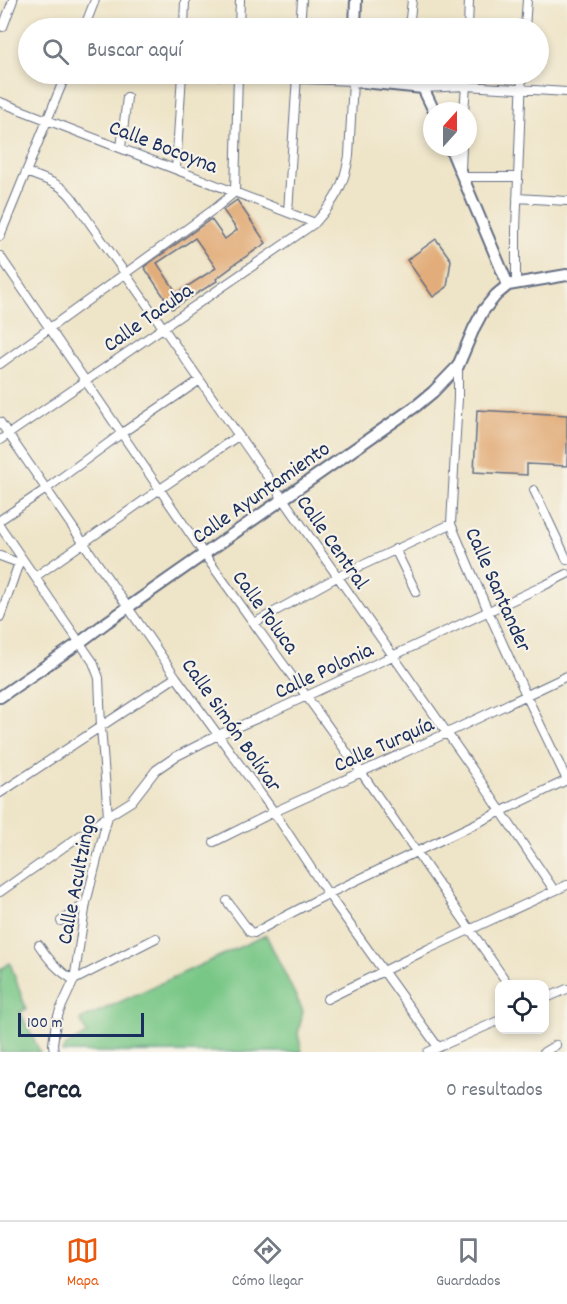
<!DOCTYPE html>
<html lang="es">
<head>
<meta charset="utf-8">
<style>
  body { margin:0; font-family:Dekko,sans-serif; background:#f6f6f7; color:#1f2937 }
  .controls { position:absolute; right:18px; bottom:18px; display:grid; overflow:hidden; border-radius:12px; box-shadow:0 3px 9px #0003 }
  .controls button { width:54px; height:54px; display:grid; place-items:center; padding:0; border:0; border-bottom:2px solid #e0e1e3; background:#fff; color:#1f2937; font:30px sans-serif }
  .compass { position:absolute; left:423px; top:102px; width:54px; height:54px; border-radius:50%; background:#fff; box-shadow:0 3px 9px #0003; rotate:21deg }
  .scale { position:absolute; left:18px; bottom:15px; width:126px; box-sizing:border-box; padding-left:6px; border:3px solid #1b2f5e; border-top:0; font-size:16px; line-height:21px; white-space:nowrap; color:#1b2f5e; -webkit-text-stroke:4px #f7f3e8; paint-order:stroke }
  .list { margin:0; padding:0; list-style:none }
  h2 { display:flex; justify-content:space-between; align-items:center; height:78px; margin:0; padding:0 24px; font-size:26px }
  h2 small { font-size:20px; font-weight:400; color:#747a83 }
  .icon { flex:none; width:33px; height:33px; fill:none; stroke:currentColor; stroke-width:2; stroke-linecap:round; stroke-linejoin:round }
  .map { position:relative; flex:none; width:567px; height:1052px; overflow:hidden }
  .search { position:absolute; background:#fff; box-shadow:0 3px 9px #0003; left:18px; right:18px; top:18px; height:66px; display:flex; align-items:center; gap:15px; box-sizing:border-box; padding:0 21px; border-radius:33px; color:#747a83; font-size:22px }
  .sheet { height:168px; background:#fff }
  nav { display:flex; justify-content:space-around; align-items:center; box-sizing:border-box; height:84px; border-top:2px solid #e0e1e3; background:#fff; font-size:16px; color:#747a83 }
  nav a { display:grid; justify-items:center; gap:3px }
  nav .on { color:#ea580c }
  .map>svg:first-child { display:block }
</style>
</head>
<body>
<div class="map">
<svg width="567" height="1052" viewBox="0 0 567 1052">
  <rect width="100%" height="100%" fill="#f7f3e8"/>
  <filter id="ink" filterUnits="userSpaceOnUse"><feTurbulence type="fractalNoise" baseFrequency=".0167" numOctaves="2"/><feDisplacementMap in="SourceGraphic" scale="12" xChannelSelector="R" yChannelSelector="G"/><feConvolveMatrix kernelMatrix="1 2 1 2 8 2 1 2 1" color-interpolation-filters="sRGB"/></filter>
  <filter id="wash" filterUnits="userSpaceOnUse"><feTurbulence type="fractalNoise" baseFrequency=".008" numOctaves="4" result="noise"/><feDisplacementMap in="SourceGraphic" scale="24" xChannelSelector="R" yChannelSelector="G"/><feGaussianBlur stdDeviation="1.35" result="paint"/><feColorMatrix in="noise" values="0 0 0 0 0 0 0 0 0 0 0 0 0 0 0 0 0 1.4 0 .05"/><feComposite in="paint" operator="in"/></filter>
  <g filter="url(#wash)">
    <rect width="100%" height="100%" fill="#eee4c7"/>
    <!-- green -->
    <path fill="#79c787" stroke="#4a7b72" stroke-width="1.5" d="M266 935 303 1011 298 1034 302 1052H62L66 1046 87 1034 80 1020Z
      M10 963 26 1009 20 1012 40 1052H0V970Z"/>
    <g id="blocks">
      <!-- building -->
      <path fill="#e2ad7a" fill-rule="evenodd" d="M237 200 266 243 232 266V267L216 279 217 281 172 309 144 267 211 219 225 239 237 230 223 210ZM195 238 216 268 177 293 157 263Z
        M436 239 451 260 447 287 433 297 407 260Z
        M477 410 567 415V466L527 464V475L474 472Z"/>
    </g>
  </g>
  <g filter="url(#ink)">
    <use href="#blocks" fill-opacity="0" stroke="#656e83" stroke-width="1.5"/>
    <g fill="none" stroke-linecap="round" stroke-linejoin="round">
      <defs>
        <path id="street" d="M3 27 13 0
          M84 28 95 0
          M184 28 185 0
          M239 28 240 0
          M300 28 302 0
          M409 28 412 0
          M468 28 469 0
          M525 28 527 0
          M412 74 423 88 466 86 567 92
          M0 102 315 223
          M464 111 467 74
          M121 148 127 97
          M176 169 182 74
          M461 169 462 147
          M26 172C44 179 61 183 73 199L478 777 554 890
          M463 177H518
          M517 198 567 201
          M288 212 297 76
          M0 236 66 74
          M0 256 204 554 361 772 508 984
          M516 284V230L522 74
          M0 364 217 207 235 192 238 74
          M458 366V398L451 524 488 611 526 695 567 780
          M0 422 176 677 274 812 328 894 438 1047
          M0 440 315 223C335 201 344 186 349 156L353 81 182 74
          M534 490 567 560
          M0 520 46 489 122 433 200 380
          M0 526 93 662 99 678 101 727 108 816 86 903 74 980 60 1010 56 1022 53 1044 54 1052
          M395 549 416 592
          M0 556 19 563
          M35 577 160 489 238 436
          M0 617 21 557
          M254 623 337 577 451 524
          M0 793 176 677
          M214 842 274 812 447 733 567 676
          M0 892 108 816 132 801 156 770 175 757 218 735 270 713 545 585 567 574
          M227 901 250 932 254 933 274 922 328 894 567 780
          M61 921 86 903
          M39 945C49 960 58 971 74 980L156 938
          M327 999 428 949 567 885
          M544 999 567 989
          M428 1052 500 1020
          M544 1052 556 1045"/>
        <path id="secondary" d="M355 28 356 0
          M353 74V81L423 88 434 111
          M450 147 508 285
          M0 697 79 643 107 622 416 406 433 392 458 366 474 328 483 311 496 295 508 285 567 275"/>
      </defs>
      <!-- street casing -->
      <use href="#street" stroke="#656e83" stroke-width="10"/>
      <!-- secondary casing -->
      <use href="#secondary" stroke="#656e83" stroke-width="14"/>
      <!-- street -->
      <use href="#street" stroke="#fff" stroke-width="8"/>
      <!-- secondary -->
      <use href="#secondary" stroke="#fff" stroke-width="10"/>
    </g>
  </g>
  <g text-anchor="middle" stroke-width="4.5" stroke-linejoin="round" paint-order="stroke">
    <!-- street labels -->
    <g font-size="22" fill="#1b2f5e" stroke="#f7f3e8">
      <text transform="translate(164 145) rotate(21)" y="8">Calle Bocoyna</text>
      <text transform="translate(147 316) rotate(-35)" y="8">Calle Tacuba</text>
      <text transform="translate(260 491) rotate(-35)" y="8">Calle Ayuntamiento</text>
      <text transform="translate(334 541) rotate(55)" y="8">Calle Central</text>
      <text transform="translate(500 589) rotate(66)" y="8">Calle Santander</text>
      <text transform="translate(267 611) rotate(54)" y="8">Calle Toluca</text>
      <text transform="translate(323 669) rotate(-25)" y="8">Calle Polonia</text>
      <text transform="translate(233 724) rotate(55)" y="8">Calle Simón Bolívar</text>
      <text transform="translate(383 743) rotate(-24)" y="8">Calle Turquía</text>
      <text transform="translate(75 879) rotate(-79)" y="8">Calle Acultzingo</text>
    </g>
  </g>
</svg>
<div class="controls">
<button><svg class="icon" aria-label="locate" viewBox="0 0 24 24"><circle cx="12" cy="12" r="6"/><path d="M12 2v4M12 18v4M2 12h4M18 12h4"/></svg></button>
</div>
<svg class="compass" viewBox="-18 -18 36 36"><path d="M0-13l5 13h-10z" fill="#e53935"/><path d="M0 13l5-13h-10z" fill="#747a83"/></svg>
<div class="scale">100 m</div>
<div class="search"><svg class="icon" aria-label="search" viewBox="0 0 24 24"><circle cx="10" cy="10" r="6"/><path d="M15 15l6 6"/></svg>Buscar aquí</div>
</div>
<section class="sheet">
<h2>Cerca<small>0 resultados</small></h2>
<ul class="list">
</ul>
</section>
<nav>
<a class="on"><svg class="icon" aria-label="map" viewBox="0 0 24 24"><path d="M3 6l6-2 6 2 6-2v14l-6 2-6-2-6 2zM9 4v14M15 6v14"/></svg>Mapa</a>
<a><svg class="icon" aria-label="directions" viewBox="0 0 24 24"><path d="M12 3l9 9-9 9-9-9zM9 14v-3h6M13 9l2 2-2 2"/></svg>Cómo llegar</a>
<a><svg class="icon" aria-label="saved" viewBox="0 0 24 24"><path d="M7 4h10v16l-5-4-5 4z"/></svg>Guardados</a>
</nav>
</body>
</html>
